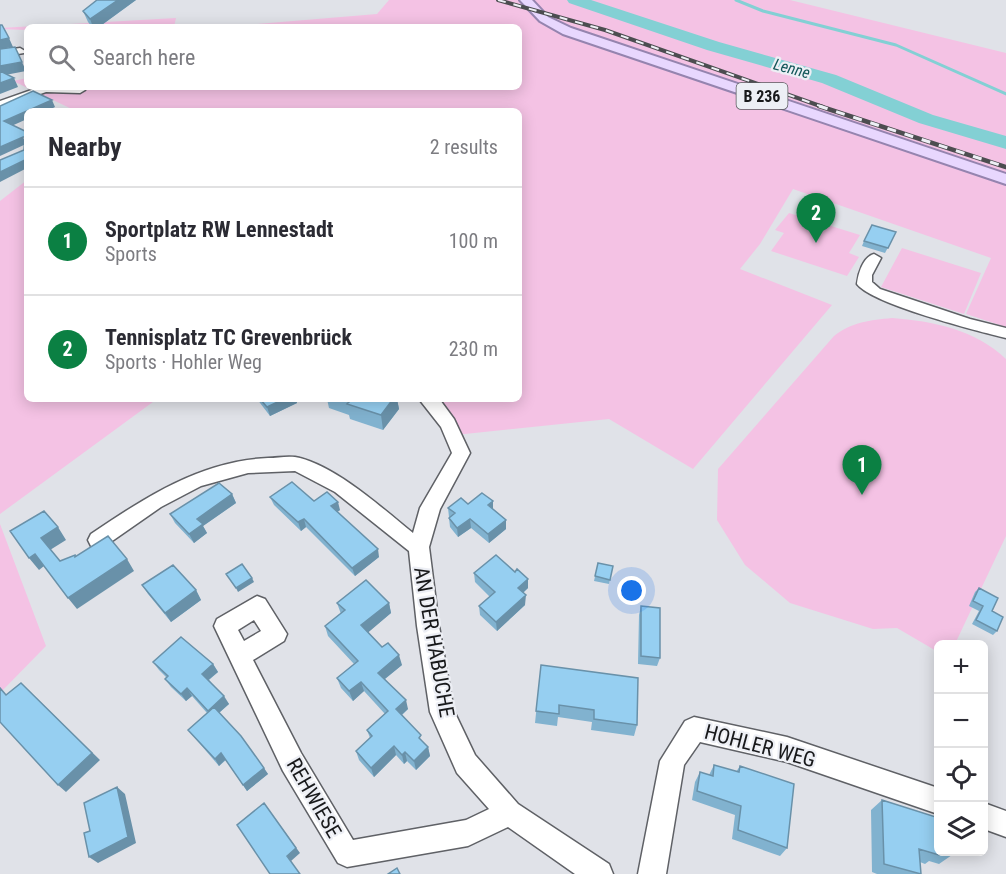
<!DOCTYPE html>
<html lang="en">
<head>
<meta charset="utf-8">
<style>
  body { margin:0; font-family:"Roboto Condensed",sans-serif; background:#f7f7f7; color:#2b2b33 }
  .controls { position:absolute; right:18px; bottom:18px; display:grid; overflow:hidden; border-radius:9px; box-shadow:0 3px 15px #0003 }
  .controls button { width:54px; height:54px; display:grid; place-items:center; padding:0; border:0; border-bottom:2px solid #e1e1e2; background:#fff; color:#2b2b33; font:30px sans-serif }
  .you { position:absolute; left:632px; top:591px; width:21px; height:21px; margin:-15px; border:4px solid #fff; border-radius:50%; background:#1a73e8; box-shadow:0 0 0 9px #1a73e833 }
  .badge { display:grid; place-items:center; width:39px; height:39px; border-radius:50%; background:#0b8043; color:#fff; font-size:20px; font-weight:700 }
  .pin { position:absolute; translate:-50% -50px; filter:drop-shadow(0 2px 3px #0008) }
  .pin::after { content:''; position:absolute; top:32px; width:21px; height:18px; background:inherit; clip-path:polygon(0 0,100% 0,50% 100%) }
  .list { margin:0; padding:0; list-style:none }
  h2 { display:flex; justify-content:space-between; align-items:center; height:78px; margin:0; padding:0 24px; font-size:26px }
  h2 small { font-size:20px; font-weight:400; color:#7c7c81 }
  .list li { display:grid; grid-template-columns:39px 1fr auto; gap:18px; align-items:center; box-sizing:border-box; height:108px; padding:0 24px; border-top:2px solid #e1e1e2 }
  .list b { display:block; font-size:22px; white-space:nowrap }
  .list p { margin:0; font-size:20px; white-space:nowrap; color:#7c7c81 }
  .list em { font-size:20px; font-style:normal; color:#7c7c81 }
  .icon { flex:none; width:33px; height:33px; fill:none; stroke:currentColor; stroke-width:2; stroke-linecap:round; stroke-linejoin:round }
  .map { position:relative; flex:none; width:1006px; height:874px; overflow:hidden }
  .search { position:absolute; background:#fff; box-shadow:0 3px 15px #0003; left:24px; top:24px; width:498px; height:66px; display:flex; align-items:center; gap:15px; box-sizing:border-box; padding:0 21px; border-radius:9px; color:#7c7c81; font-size:22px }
  .panel { position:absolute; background:#fff; box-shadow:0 3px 15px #0003; left:24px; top:108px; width:498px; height:294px; border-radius:9px }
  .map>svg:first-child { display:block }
</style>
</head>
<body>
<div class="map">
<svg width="1006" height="874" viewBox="0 0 1006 874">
  <rect width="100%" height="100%" fill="#e0e2e8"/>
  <!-- green -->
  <path fill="#f4c2e4" d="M389 0H790L1006 53V327L966 314 991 258 793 189 760 244 740 269 832 305 693 469 609 419 446 436 428 407 416 399H519V111H76L13 81 27 78V87H519V27H222L377 14Z
    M176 18 174 27H27V30L0 29V28Z
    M27 180V399H157L0 514V201Z
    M789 213 860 235 849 253 859 257 847 276 771 251 784 233 775 230Z
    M902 248 981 273 964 314 881 287Z
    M892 318C933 321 976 330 1006 359V536L955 644H938V652L897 628 873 629 790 603 745 565 717 520 718 469 834 336C852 322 870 320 892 318Z
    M0 524 46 646 0 693Z"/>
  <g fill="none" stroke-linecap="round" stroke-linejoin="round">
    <!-- stream -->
    <path stroke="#83d0d4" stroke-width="3" d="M736 0 763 11 896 45 1006 94"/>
    <!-- river -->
    <path fill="#83d0d4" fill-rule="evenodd" d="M567 0H591L719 42 836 75 933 115 1006 136V149L919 123 822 83 707 50 569 3Z"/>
    <defs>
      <path id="minor" d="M20 48 25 51 24 53 0 57V51Z
        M40 87H81L85 90 80 93 46 92 0 108V101Z
        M874 254 881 258 872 275V282L880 289 970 319 1006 328V338C977 331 872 304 857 284 858 274 863 257 874 254Z
        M419 399 440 400 454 419 470 453 440 509 429 547 439 626 454 711 475 755 518 804 609 864 613 874H575L508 827 468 846 347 867 338 863 283 771 214 626 217 619 257 596 265 599 287 634 284 641 253 660 301 753 353 840 466 820 489 809 457 773 430 712 417 626 409 551 335 492 295 471 248 473 201 486 161 507 105 546 98 548 91 546 88 540 91 534C146 497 200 461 268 458 278 458 290 455 300 458 338 468 382 508 413 533L420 508 452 453 441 427ZM254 620 261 631 244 641 238 630Z
        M694 717 787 737 938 788V814L787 762 700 742 684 765 666 874H638L660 761 685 721Z
        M984 803 1006 811V837L984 829Z"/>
      <path id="major" d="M520 0H532L548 17 571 28 1006 174V184L563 34 540 21Z"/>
    </defs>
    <!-- minor casing -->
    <use href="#minor" stroke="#5f6166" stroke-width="3"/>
    <!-- major casing -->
    <use href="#major" stroke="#9584af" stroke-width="4"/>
    <!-- minor -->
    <use href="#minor" fill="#fff" fill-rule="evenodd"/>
    <!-- major -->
    <use href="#major" fill="#e8d7fe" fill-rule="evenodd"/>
    <defs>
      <path id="rail-far1" d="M498 0 605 30 823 107"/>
      <path id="rail" d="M819 106 1006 167"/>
    </defs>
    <!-- rail-far1 casing -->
    <use href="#rail-far1" stroke="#4c4d50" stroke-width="4"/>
    <!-- rail casing -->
    <use href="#rail" stroke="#4c4d50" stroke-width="4.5"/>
    <!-- rail-far1 -->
    <use href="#rail-far1" stroke="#edeff5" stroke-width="2" stroke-dasharray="8" stroke-linecap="butt"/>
    <!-- rail -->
    <use href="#rail" stroke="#edeff5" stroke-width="3" stroke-dasharray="9" stroke-linecap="butt"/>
  </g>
  <!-- wall -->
  <path fill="#81b2cf" d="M97 0H136L99 27H92L88 22 83 11Z
    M896 232 885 253 862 246 864 241Z
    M257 399H296L297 403 270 416Z
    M327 399H397L399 409 383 430 350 419 349 415 329 408Z
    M232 494 236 503 203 526 207 533 194 543 175 523 170 514Z
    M270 497 314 501 340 510 337 512 379 557 355 576 306 527 301 531 274 505Z
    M493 501V509L506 520V529L489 543 471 528 458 537 450 527 449 518H450L449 517 448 508 468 504Z
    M598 563 613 566 609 584 594 581Z
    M515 572 528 579V588L523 593 525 605 497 631 480 615 479 606 490 597 475 582 474 573Z
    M142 585 196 590 201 600 171 622 148 594Z
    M979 588 992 611 997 631 993 635 972 624 979 611 969 606 975 592Z
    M337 603H389L391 613 368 632 382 647 402 665 385 679 408 709 402 715 423 742 428 747 430 756 416 770 407 761 404 764 396 755 374 777 359 760 356 751 370 738 367 730 385 714 364 691 353 701 341 688 337 678 354 664 328 636 325 626 341 614Z
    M641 606 660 658 657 666 638 664 639 615Z
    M153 662 213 664 218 672 209 680 229 704 219 713 268 774 247 791 226 760 219 766 188 730 207 713 192 696 186 701 171 687 165 679 167 678 159 670Z
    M541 665 637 725 634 736 591 730 592 722 558 717 557 726 535 723Z
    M714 765 736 772 740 766 787 848 780 856 732 839 735 815 692 800 695 782 700 772 709 775Z
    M882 800 952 855 939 864 929 861 925 864 920 862 921 874H877L872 872 871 810Z"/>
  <!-- shaded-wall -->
  <path fill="#6991a9" d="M118 0H136L99 27H93L90 19Z
    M9 38 13 47 0 49V40Z
    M22 62 26 71 0 76V66Z
    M14 78 18 87 0 94V83Z
    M52 100 55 107 47 111H27V119L7 128 4 121Z
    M23 137 26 144 0 156V147Z
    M27 159V168L0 182V172Z
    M284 399H296L297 403 270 416 267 407Z
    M393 399H397L399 409 383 430 381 415Z
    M232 494 236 503 203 526 207 533 194 543 189 534 197 519Z
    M493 501V510L488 505Z
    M338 502 340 510 333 515 331 506Z
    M304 519 306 527 301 531 298 522Z
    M470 519 471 528 458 537 457 528Z
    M506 520V529L489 543 488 534Z
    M58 527 66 540 50 550 41 538Z
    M378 549 379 557 355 576 352 568Z
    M35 554 44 566 39 570 29 558Z
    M127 559 134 571 77 609 68 598Z
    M252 578 254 582 238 592 236 588Z
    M528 579V588L518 597V588Z
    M196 590 201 600 171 622 165 613Z
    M526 595 525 605 497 631 496 622Z
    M389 603 391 613 364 636 361 625Z
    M399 655 402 665 381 682 378 673Z
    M213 664 218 672 207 681 202 674Z
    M361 682 364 691 353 701 349 691Z
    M21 683 100 760 66 792 58 785Z
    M187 688 192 696 186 701 181 694Z
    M224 696 229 704 213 718 208 711Z
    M406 700 408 709 398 718 396 709Z
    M394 746 396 755 374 777 371 768Z
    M428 747 430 756 416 770 414 761Z
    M405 752 407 761 404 764 402 755Z
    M221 753 226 759 219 766 215 759Z
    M264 768 268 774 247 791 243 785Z
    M117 787 125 794 136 843 98 863 89 857Z
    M264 803 300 853 291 861 287 856Z"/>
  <!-- building -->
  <path fill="#96cff1" stroke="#6991a9" stroke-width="1.5" d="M97 0H118L90 19 83 11Z
    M0 25H2L9 38 0 40Z
    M15 47 22 62 0 66V49Z
    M0 71 14 78 0 83Z
    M33 91 52 100 4 121 27 132V159L0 172V160L24 150 25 137H23L0 147V106Z
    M872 225 896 232 888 248 864 241Z
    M260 399H284L267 407Z
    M344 399H393L381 415 347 404 350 401Z
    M292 482 314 501 327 492 338 502 331 506 378 549 352 568 304 519 298 522 270 497Z
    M219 483 232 494 197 519 203 524 189 534 170 514Z
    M482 493 493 501 488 505 506 520 488 534 470 519 457 528 449 518 455 513 448 508 461 498 468 504Z
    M44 511 58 527 41 538 60 561 75 555V557L108 536 127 559 68 598 35 554 29 558 10 531Z
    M496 555 515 572 517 569 528 579 518 588 526 595 496 622 479 606 495 592 474 573Z
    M598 563 613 566 610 580 595 576Z
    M242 564 252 578 236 588 226 574Z
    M173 565 196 590 165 613 142 585Z
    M366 580 389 603 361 625 382 647 388 643 399 655 378 673 406 700 396 709 421 735 419 738 428 747 414 761 405 752 402 755 394 746 371 768 356 751 372 736 367 730 388 711 361 682 349 691 337 678 358 661 325 626 345 610 337 603Z
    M979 588 998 598 992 611 1003 617 997 631 976 620 983 606 973 601Z
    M641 606 660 608V658L641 656Z
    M181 637 213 664 202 674 224 696 208 711 187 688 181 694 165 679 168 676 153 662Z
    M541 665 638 678 637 725 594 719V710L559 705V714L536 711Z
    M21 683 92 753 58 785 0 722V688L6 695Z
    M214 707 241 736 264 768 243 785 221 753 215 759 188 730Z
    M714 765 739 772 740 766 794 784 787 848 738 830 741 806 697 791 700 772 713 776Z
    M117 787 128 837 89 857 84 833 90 831 84 803Z
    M882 800 939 818V855L919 849 921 874 884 864Z
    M264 803 296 848 287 856 300 874H270L237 825Z
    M939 852H952V855Z
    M397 868 400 874H388Z"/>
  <g text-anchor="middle" stroke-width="4.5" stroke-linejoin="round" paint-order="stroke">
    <!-- far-water labels -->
    <g font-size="16" font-style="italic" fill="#14575a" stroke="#edeff5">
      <text transform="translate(792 68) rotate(15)" y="6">Lenne</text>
    </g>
    <!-- shield labels -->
    <rect fill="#edeff5" stroke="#58595c" stroke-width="1.5" x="736.5" y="83" width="51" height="26" rx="4.5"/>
    <g font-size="16" font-weight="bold" fill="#18191b">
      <text x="762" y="102">B 236</text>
    </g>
    <!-- near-street labels -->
    <g font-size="21" fill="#18191b" stroke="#edeff5">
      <text transform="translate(434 642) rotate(80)" y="7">AN DER HABUCHE</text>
      <text transform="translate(760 746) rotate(15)" y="7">HOHLER WEG</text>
      <text transform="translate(314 798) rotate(60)" y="7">REHWIESE</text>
    </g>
  </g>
</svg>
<div class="controls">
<button>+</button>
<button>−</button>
<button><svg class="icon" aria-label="locate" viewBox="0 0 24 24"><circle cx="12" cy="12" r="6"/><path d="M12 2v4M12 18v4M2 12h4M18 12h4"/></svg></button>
<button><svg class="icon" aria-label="layers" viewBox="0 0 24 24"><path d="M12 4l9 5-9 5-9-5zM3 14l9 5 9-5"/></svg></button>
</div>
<div class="you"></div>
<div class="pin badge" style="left:862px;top:495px">1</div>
<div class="pin badge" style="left:816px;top:243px">2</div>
<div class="search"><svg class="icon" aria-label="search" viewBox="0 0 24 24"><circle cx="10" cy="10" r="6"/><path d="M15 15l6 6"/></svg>Search here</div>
<section class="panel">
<h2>Nearby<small>2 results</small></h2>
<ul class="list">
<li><span class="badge">1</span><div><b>Sportplatz RW Lennestadt</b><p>Sports</p></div><em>100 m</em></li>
<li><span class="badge">2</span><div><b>Tennisplatz TC Grevenbrück</b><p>Sports · Hohler Weg</p></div><em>230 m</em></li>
</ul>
</section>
</div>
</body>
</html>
